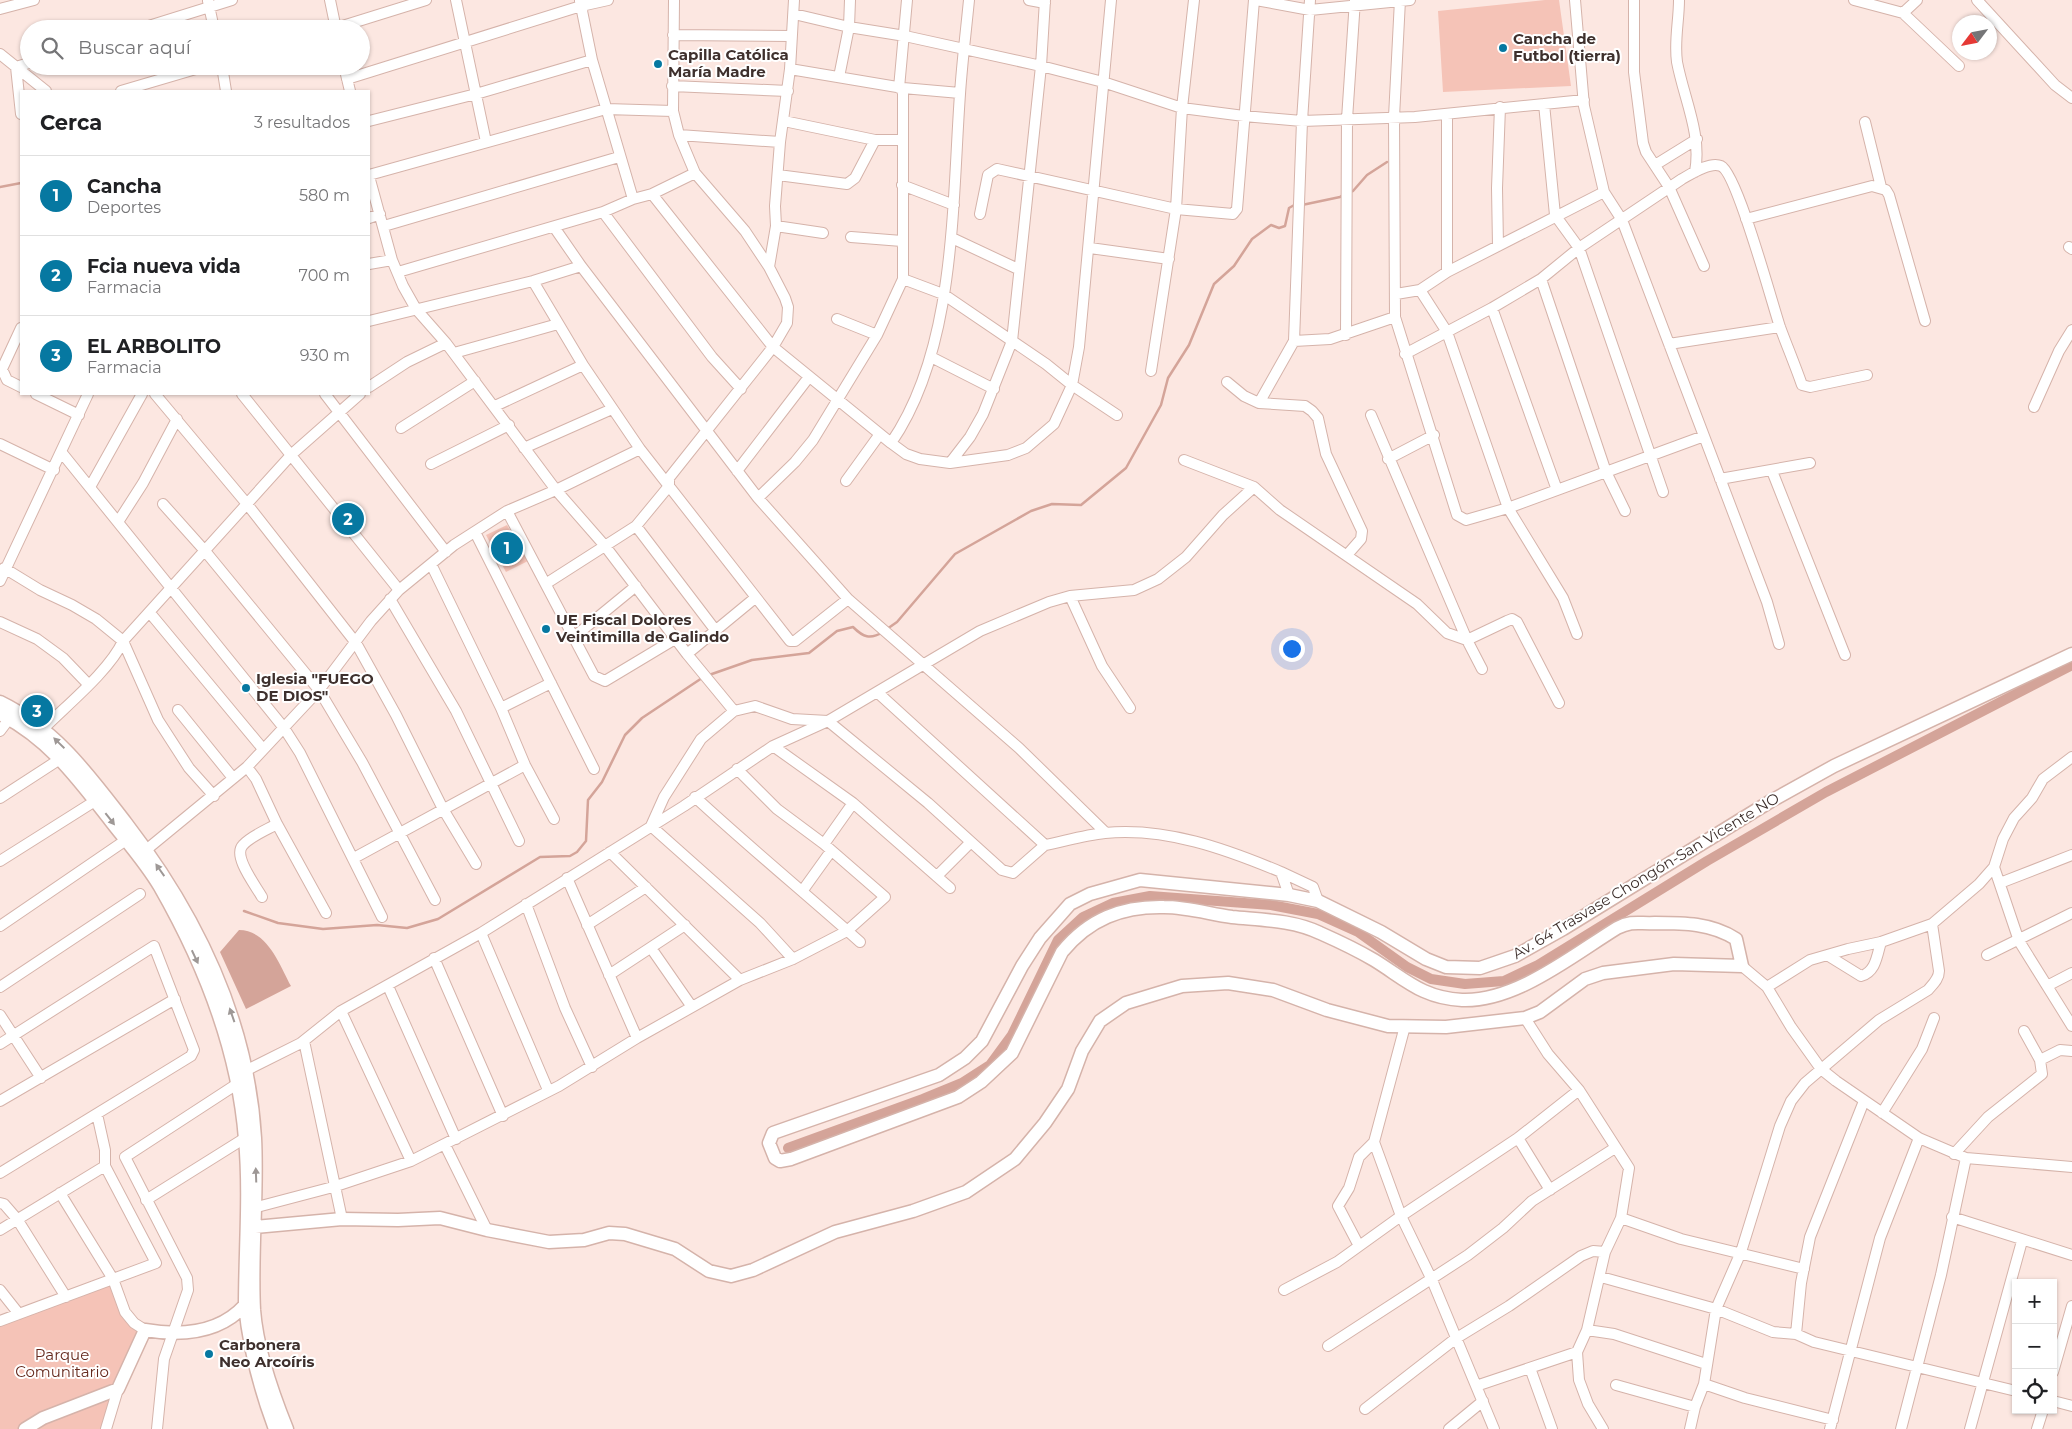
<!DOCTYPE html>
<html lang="es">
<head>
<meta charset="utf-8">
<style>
  body { margin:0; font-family:Montserrat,sans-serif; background:#f6f6f6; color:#202124 }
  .controls { position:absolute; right:15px; bottom:15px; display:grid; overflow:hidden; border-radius:0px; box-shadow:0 1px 4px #0004 }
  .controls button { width:45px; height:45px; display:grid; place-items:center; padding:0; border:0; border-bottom:1px solid #e0e0e0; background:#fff; color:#202124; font:25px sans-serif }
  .compass { position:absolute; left:1952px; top:15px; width:45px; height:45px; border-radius:50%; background:#fff; box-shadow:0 1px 4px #0004; rotate:238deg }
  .you { position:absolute; left:1291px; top:648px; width:18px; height:18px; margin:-12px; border:4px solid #fff; border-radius:50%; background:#1a73e8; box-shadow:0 0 0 8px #1a73e833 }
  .badge { display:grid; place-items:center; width:32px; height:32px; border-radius:50%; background:#0678a1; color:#fff; font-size:16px; font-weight:700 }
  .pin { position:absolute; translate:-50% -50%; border:2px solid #fff; box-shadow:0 1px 5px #0006 }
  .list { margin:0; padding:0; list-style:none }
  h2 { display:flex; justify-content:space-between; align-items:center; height:65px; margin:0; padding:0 20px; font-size:21px }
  h2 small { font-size:16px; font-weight:400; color:#757577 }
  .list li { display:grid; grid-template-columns:32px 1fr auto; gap:15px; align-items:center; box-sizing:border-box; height:80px; padding:0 20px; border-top:1px solid #e0e0e0 }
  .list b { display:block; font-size:19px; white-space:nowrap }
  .list p { margin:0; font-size:16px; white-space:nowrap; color:#757577 }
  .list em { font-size:16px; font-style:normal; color:#757577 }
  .icon { flex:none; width:28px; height:28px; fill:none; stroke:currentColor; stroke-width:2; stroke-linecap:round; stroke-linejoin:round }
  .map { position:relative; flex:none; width:2072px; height:1429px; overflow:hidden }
  .search { position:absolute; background:#fff; box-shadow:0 1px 4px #0004; left:20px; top:20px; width:350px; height:55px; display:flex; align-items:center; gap:12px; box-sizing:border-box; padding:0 18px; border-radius:28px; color:#757577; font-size:19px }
  .panel { position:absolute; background:#fff; box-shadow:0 1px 4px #0004; left:20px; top:90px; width:350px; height:305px; border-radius:0px }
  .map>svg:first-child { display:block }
</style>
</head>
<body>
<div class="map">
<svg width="2072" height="1429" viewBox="0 0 2072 1429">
  <rect width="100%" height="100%" fill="#fce7e1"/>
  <!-- green -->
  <path fill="#f5c3b7" d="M1545 0H1559L1571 86 1443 92 1438 11Z
    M507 525 528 561 506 572 486 535Z
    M113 1279 120 1301 139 1327 106 1429H0V1321Z"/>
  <!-- water -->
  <path fill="#d4a499" d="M239 930C268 930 280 966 291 986L246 1009 220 952Z"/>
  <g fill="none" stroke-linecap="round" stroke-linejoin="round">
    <!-- stream -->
    <path stroke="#d4a499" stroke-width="2.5" d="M0 187 21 183
      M1349 192 1353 191 1367 175 1387 162
      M1302 205 1340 197 1344 194
      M887 629 897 622 955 554 1031 511 1052 504 1081 505 1126 468 1161 405 1168 378 1189 345 1214 284 1234 266 1252 239 1271 225 1279 228 1285 226 1289 208 1296 204
      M709 675 752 660 809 653 837 631 853 627C863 637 870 640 883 632
      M244 911 278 923 323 929 377 925 407 928 438 919 540 857 570 856 577 852 586 841 588 800 602 782 625 735 642 718 702 678"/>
    <!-- canal -->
    <path stroke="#d4a499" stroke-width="10" d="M788 1148 923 1099 962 1083 990 1065 1012 1035 1058 940 1083 917 1113 903 1150 896 1271 905 1318 914 1358 932 1407 967 1431 979 1465 984 1504 981 1538 965 1707 861 1826 792 2072 665"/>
    <defs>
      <path id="minor" d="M330 0 336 29
        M456 0 486 142
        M969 0C966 31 962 63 960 94 952 205 956 349 891 443L906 454 920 459 950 463 1008 455 1026 448 1054 424 1072 385 1079 347 1111 0
        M1029 0 1045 3
        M1256 0 1310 10 1410 0
        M1400 0 1394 117 1395 317 1457 515 1466 520 1508 508 1704 436
        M1575 0 1584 106 1604 192 1622 220 1767 602 1779 644
        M1634 0V72L1643 143 1646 152 1669 187 1704 266
        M1679 0C1679 21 1674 41 1677 62 1684 99 1702 134 1695 172
        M1854 0 1903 13 1917 0
        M1977 0 2055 85 2072 98
        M208 1 214 29
        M580 1 592 60 633 199
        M0 9 34 0
        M1903 13 1959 66
        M794 14 849 27 905 36 1041 66 1103 82 1182 108 1244 116 1302 121 1415 117 1584 100
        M336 28 426 0
        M139 29 232 0
        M673 35 791 36
        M0 54 46 91
        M222 66 226 91
        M344 66 350 91
        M790 69 903 88 960 93
        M839 77 849 27 850 0
        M347 79 581 6 608 0
        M672 86 788 91
        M899 88 907 0
        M121 91 206 66
        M1544 104 1555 215 1579 248 1663 492
        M21 114 16 67 29 63
        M1447 114V272
        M369 121 476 94 592 60
        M784 121 875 140H901
        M1865 122 1881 187
        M679 135 780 142
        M1655 165 1697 139
        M369 175 606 109 673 111
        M778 175 847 184 855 178 875 140
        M369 176 392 260 403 286 416 309 446 343 556 490 605 546 687 654 755 598
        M902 185 954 205
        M652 194 773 347 891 443
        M603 212 712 357 741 389
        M980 214 988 175 997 169 1176 209 1233 214 1237 209 1254 0
        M369 218 380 214
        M1746 219 1872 186 1886 190 1889 195 1925 321
        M384 226 619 157
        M776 226 823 233
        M554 227 581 266 758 498 848 599 1019 748 1106 833
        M851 237 902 241
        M952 238 1018 269
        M1498 246 1497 188 1500 107
        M2069 247 2072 249
        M1090 248 1169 259
        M369 264 392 260
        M769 267 776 226 775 206 780 142 790 69 794 0
        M398 272 603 212 633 199 652 194 695 173
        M903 279 943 294 1046 364 1072 385 1117 415
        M1541 279 1606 472 1625 511
        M533 281 583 365 640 449 790 641H795L848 599
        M1420 290 1447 332 1508 508 1563 598 1577 634
        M1396 294 1420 290 1447 272 1604 192
        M1492 308 1557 490
        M837 319 877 335
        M369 321 533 281 581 266
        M21 328 2 369 7 380 21 387
        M1346 335 1347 119 1355 0
        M1294 341 1302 121 1310 0
        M1669 344 1780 327
        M454 353 558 324
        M1405 354 1492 308 1541 279 1579 248 1682 179C1691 174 1710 161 1721 166 1737 173 1772 303 1780 327 1787 346 1795 365 1802 385L1810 387 1867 375
        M931 357 994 389
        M1151 371 1176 209 1182 108 1194 0
        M1227 382 1244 396 1259 403 1305 406 1312 411 1318 418 1326 454 1362 531 1361 539 1347 555
        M369 387 407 362 446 343
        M36 394 79 415
        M155 394 247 504 356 643 396 715 443 809 476 864
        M242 394 399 590
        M325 394 446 552
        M1259 403 1294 341 1330 339 1395 317
        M495 406 583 365
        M2034 407 2059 351 2072 330
        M1371 415 1467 640 1507 621 1512 619 1517 622 1559 703
        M401 428 475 381
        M0 444 54 470
        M524 448 612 409
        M62 453 284 728 300 753 382 917
        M1388 459 1434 435
        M1184 460 1254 487 1280 510 1417 604 1447 633 1467 640 1482 669
        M950 463 970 437 983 414 1012 341 1041 66 1045 0
        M431 464 509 425
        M737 471 809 377
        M1772 471 1845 655
        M1720 479 1810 463
        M846 481 880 434
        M90 487 142 394
        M758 498 795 462 813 440 877 335 903 279V88
        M163 504 205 551 319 690 362 762 435 900
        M507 511 594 676 605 681 675 639
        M118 522 143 483 177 419
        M636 526 716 631
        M475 532 594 769
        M431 564 501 708 525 765 554 819
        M4 568 40 590 72 605 96 619 123 641 158 720 189 768 214 796
        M0 581 88 394
        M547 583 636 526 669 486V478L773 347 787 323 788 307 785 298 769 267 745 231 695 173 679 135 673 111 674 0
        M1070 596 1102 666 1130 708
        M390 599 456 711 519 841
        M150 613 263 749
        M0 622 37 639 63 658 88 684
        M575 636 636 586
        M687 654 734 711
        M877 692 1045 845C1065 841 1085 835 1105 833 1166 827 1226 849 1281 872L1289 895
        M501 708 551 683
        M178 710 233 778
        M44 728C67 705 110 670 123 641L292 454 360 394
        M0 731 9 719
        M773 746 853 803 950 888
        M247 767 256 779 277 824 326 913
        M695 797C749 847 805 893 860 942
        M0 798 60 759
        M824 844 853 803
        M146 850 247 767 319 690 371 621 399 590 454 545 507 511 556 490 640 449
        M610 852 740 980
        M354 858 525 765
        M0 861 95 801
        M1994 867 2019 941 2072 1026
        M1281 872 1313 887 1318 901
        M937 876 971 842
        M567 878 637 1038
        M2000 883 2072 855
        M803 890 831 851
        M262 897C256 886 232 856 243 845 251 836 266 830 277 824
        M526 904 565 1008 592 1067
        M587 925 646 887
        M0 926 126 840
        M481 933 548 1090
        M651 948 692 1007
        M1827 955 1861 976C1876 972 1877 955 1881 942
        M1987 955 2072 913
        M434 958 503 1116
        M793 959 760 923 651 826 664 797 701 739 734 711 755 706 792 719 828 721 928 803 1002 870 1013 873 1045 845
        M1742 966 1767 987 1791 1027 1821 1069 1836 1081 1919 1138 1966 1158 2072 1167
        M609 975 685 925
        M388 986 456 1139
        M2047 986 2072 973
        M0 987 140 894
        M1767 987 1810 960 1848 949 1881 942 1932 924 1979 884 1994 867 2003 839 2014 818 2032 798 2043 779 2072 757
        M341 1011 411 1161
        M0 1015 41 1078
        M1525 1018 1548 1054 1579 1090 1629 1168 1621 1218 1605 1252 1587 1330 1577 1352 1579 1380 1588 1404 1603 1429
        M1405 1026 1374 1142 1401 1216 1432 1280 1494 1429
        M304 1041 342 1219
        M0 1044 154 946 194 1050 191 1056 0 1173
        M2040 1060 2060 1050 2072 1051
        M247 1070 301 1043 341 1011 481 933 684 806 773 746 828 721 980 631 1049 602 1070 596 1134 590 1158 579 1186 557 1223 515 1254 487
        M0 1101 175 999
        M1882 1113 1922 1049 1934 1018
        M1518 1138 1550 1190
        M445 1145 487 1230
        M1954 1154 1988 1117 2042 1074 2040 1060 2024 1031
        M60 1193 113 1279 125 1312 134 1323 145 1330
        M146 1200 245 1138
        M0 1203 4 1204 17 1219 66 1297
        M257 1207 333 1187 411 1161 559 1086 637 1038 740 980 793 959 847 931 885 897 824 844 777 809 737 769
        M1952 1217 2072 1255
        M1621 1218 1681 1239 1804 1269
        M0 1230 105 1166
        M1359 1246 1338 1206 1349 1188 1359 1157 1374 1142
        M1601 1277 1716 1309 1773 1332 1796 1334 1814 1342 2016 1391
        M0 1290 19 1314
        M1284 1290 1337 1262 1401 1216 1518 1138 1579 1090
        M0 1321 156 1263 105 1166V1150L97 1114
        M1587 1330 1614 1334 1706 1364
        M1796 1334 1801 1283 1810 1237 1864 1101
        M1328 1346 1468 1255 1503 1228 1532 1201 1615 1148
        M1530 1368 1552 1429
        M2053 1372 2072 1306
        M1704 1384 1745 1398 1833 1420
        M1616 1385 1695 1407
        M1476 1386 1577 1352
        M2053 1401 2072 1406
        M1365 1409 1455 1339 1509 1306 1581 1256 1593 1251 1605 1252
        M106 1429 118 1389
        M157 1429 164 1359 188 1290 187 1278 125 1157 237 1084
        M1449 1429 1483 1401
        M1690 1429 1695 1407 1704 1384 1716 1309 1741 1252 1780 1126 1791 1101 1805 1083 1879 1020 1928 990C1933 984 1939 979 1939 971L1932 924
        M1830 1429 1880 1238 1919 1138
        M1901 1429 1941 1275 1966 1158
        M1970 1429 2022 1241
        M2037 1429 2043 1410"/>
      <path id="tertiary" d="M0 702C57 730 88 774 126 823 196 914 248 1021 255 1138 258 1195 251 1253 254 1310 257 1350 272 1392 287 1429
        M0 714C49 739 77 778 110 820 127 842 146 863 160 887 204 964 238 1049 245 1139 250 1193 245 1250 245 1305 249 1347 260 1389 275 1429
        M255 1227 342 1219 398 1220 440 1218 487 1230 549 1242 584 1240 609 1233 625 1234 675 1249 709 1271 731 1276 753 1270 835 1232 913 1211 966 1192 1015 1159 1045 1123 1068 1089 1082 1051 1100 1021 1126 1003 1182 986 1228 983 1273 990 1327 1010 1388 1026 1446 1027 1525 1018 1540 1012 1585 979 1603 973 1674 964 1742 966 1736 939C1711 923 1684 923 1655 923 1639 924 1633 920 1617 928 1573 955 1516 1002 1462 1000 1422 998 1405 979 1374 960 1357 950 1338 941 1320 933 1293 920 1262 920 1232 917 1210 914 1187 907 1164 907 1122 906 1089 919 1062 952L1012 1053 981 1082 958 1097 791 1159 780 1161 775 1158 769 1143 773 1133 939 1075 965 1058 982 1041 1022 966 1040 938 1070 904 1090 894 1140 880 1289 895 1318 901 1381 932 1426 959 1446 967 1480 968 1515 956 1563 929 1771 801 1834 766 2072 654
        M25 1429 43 1418 118 1389 145 1330C181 1336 219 1334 245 1305"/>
    </defs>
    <!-- minor casing -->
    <use href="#minor" stroke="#d5b3aa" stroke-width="12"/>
    <!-- tertiary casing -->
    <use href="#tertiary" stroke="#d5b3aa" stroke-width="15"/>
    <!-- minor -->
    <use href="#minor" stroke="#fff" stroke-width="10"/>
    <!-- tertiary -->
    <use href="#tertiary" stroke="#fff" stroke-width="12"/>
  </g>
  <!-- one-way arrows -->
  <defs><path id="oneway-solid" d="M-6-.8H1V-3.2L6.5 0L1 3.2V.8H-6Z" transform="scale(1.25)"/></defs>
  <g fill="#9e9896">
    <use href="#oneway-solid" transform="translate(59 743) rotate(-136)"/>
    <use href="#oneway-solid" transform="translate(110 819) rotate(52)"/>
    <use href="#oneway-solid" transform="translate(160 870) rotate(-125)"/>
    <use href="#oneway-solid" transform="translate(195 957) rotate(65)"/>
    <use href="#oneway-solid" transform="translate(232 1015) rotate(-109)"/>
    <use href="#oneway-solid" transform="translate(256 1175) rotate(-92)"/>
  </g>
  <!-- markers -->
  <g fill="#0678a1" stroke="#fff" stroke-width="2">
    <circle cx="1503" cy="48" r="5"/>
    <circle cx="658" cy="64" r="5"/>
    <circle cx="546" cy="629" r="5"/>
    <circle cx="246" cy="688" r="5"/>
    <circle cx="209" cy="1354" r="5"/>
  </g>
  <g text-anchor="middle" stroke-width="4" stroke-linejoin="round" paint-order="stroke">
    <!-- poi labels -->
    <g font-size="15" font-weight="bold" fill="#3e302d" stroke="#fff" text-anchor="start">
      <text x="1513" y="44">Cancha de<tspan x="1513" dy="17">Futbol (tierra)</tspan></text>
      <text x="668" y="60">Capilla Católica<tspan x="668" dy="17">María Madre</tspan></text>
      <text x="556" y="625">UE Fiscal Dolores<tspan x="556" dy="17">Veintimilla de Galindo</tspan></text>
      <text x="256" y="684">Iglesia "FUEGO<tspan x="256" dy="17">DE DIOS"</tspan></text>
      <text x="219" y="1350">Carbonera<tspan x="219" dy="17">Neo Arcoíris</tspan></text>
    </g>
    <!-- street labels -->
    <g font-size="15" fill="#3e302d" stroke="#fff">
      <text transform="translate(1646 876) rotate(-31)" y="5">Av. 64 Trasvase Chongón-San Vicente NO</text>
    </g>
    <!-- park labels -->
    <g font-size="15" fill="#65291d" stroke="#fff">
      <text x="62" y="1360">Parque<tspan x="62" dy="17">Comunitario</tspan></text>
    </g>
  </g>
</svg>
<div class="controls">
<button>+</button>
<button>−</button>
<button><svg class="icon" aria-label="locate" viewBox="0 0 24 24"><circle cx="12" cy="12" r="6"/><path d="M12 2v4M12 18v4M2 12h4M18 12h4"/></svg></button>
</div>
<svg class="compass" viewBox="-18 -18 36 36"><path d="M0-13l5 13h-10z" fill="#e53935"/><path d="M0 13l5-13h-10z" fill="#757577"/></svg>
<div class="you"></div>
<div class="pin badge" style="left:507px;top:548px">1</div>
<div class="pin badge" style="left:348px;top:519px">2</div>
<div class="pin badge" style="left:37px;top:711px">3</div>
<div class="search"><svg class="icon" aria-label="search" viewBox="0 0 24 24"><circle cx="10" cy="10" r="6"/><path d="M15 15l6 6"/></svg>Buscar aquí</div>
<section class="panel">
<h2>Cerca<small>3 resultados</small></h2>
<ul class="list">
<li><span class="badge">1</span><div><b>Cancha</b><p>Deportes</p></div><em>580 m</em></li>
<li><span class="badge">2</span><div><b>Fcia nueva vida</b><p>Farmacia</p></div><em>700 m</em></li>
<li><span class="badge">3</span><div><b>EL ARBOLITO</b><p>Farmacia</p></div><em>930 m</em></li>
</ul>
</section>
</div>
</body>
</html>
